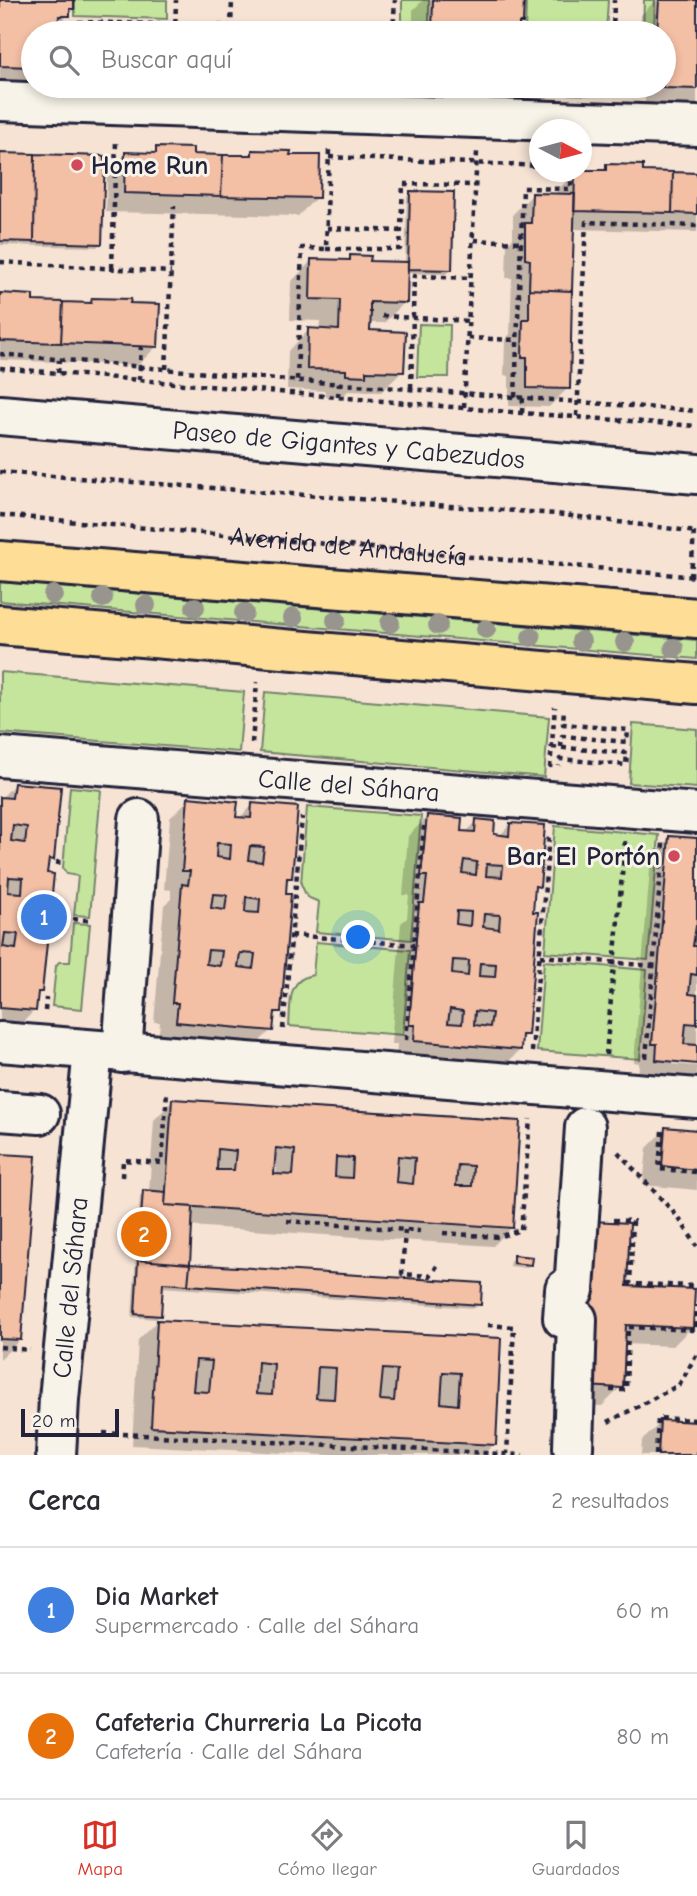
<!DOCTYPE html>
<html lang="es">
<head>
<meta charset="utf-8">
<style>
  body { margin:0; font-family:"Comic Neue",sans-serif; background:#f2f2f3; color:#2b2b33 }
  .compass { position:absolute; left:529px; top:119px; width:63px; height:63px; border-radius:50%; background:#fff; box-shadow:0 4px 10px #0003; rotate:96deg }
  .scale { position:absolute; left:21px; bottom:18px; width:98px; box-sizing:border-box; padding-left:7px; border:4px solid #22223b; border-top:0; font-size:19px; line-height:24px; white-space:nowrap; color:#22223b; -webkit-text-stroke:5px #f7f3e8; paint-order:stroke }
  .you { position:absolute; left:359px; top:938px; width:24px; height:24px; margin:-18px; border:5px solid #fff; border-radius:50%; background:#1a73e8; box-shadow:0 0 0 10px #1a73e833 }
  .badge { display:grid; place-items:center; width:46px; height:46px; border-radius:50%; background:#d93025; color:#fff; font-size:23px; font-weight:700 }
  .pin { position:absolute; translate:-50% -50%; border:4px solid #fff; box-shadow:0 2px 7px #0006 }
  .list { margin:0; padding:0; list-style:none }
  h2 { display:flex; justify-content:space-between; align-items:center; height:91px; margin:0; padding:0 28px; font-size:30px }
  h2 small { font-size:23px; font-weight:400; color:#7c7c81 }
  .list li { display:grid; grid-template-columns:46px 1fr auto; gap:21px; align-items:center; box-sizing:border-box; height:126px; padding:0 28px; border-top:2px solid #e1e1e2 }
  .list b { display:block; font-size:26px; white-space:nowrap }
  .list p { margin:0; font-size:23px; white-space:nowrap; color:#7c7c81 }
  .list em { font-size:23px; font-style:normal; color:#7c7c81 }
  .icon { flex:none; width:38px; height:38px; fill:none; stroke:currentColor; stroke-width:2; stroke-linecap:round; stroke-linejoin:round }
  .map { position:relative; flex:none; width:697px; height:1455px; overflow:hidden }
  .search { position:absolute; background:#fff; box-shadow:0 4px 10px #0003; left:21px; right:21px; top:21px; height:77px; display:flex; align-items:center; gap:18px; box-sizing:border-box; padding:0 24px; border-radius:38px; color:#7c7c81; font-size:26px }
  .sheet { height:343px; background:#fff }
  nav { display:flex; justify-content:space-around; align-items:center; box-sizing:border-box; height:98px; border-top:2px solid #e1e1e2; background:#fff; font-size:19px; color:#7c7c81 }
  nav a { display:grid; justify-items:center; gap:4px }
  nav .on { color:#d93025 }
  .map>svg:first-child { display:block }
</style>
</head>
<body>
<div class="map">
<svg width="697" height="1455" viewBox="0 0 697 1455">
  <rect width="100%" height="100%" fill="#f6e3d4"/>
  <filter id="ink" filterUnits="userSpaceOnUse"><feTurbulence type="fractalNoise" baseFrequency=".0143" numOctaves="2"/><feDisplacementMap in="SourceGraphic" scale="14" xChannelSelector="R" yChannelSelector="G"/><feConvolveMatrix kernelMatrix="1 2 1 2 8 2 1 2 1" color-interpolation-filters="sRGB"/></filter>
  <g filter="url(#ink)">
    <!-- green -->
    <path fill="#c5e59d" stroke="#74846c" stroke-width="2" d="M75 0H167V19L75 16Z
      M402 0H429V33H402Z
      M526 0H608L606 33 525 31Z
      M644 0H655L654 33H643Z
      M533 86H605L604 95 532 93Z
      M419 324 450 325 449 377H417Z
      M0 582 697 640V659L0 601Z
      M0 672 244 692 239 752 0 733Z
      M265 692 549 717 544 777 260 752Z
      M633 724 697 729V788L629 783Z
      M70 787 101 790 90 916 74 915 78 876 67 874 63 868Z
      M307 807 421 816 411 940 316 932 319 902 307 897 301 884Z
      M555 826 659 835 648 960 545 952Z
      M73 923 90 924 82 1009 52 1006 56 966 59 962H70Z
      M316 942 410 950 403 1035 289 1026C291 1005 286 979 313 975Z
      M544 961 647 970 640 1059 537 1051Z"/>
    <!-- shadow -->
    <path fill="#0003" fill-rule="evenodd" d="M0 0H73L72 8 68 12V15L55 29H68L67 33H33V86L0 87Z
      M423 0H522L521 23 513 33H413V10Z
      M656 0H697V108L645 106V86H664V33H640L641 15Z
      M419 86H516L499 103 418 101Z
      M157 149 191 156 248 157 252 152 288 156 317 197 298 216 106 212 107 173 126 154 151 155Z
      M0 155 101 243 97 247 0 245Z
      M607 166 641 173 697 175V232L572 229 568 388 549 407 509 406V376L504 375 505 340 510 334 512 278H506L507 244 513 238V214L532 195H557V190L576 172H601Z
      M411 193 450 270 446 274 406 273 405 302 384 323H369L368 332 403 371 381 392 348 391 343 396H325V391L287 389 288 351 309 330 319 331 320 321 290 320 291 282 312 260 346 261 351 257 368 262 405 263 407 197Z
      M0 295 31 302 87 305 93 300 128 305 157 346 138 365 0 360Z
      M14 785 52 859 46 865 41 991 36 996 34 1011 15 1030 0 1028V799Z
      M189 799 235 819H238L253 805 291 877 285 883 279 1011 272 1018 271 1030 252 1049 158 1041 160 1022H154L164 905 171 899V890L164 889 170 818Z
      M427 817 459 832 465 833 477 821 492 836H499L511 824 538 886 533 891 526 1034 520 1040V1050L501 1069 396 1059 397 1044H391L401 923 407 918 409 895H403L408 836Z
      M670 838 697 840V1062L672 1060V1064L697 1066V1084L638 1079 639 1063 634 1062 651 857Z
      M173 1101 518 1123 512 1227 493 1246 190 1226 188 1265 479 1304 475 1308 161 1287 160 1315 156 1319 132 1317 140 1196 144 1192H149L154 1120ZM273 1168H277L276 1176 273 1175Z
      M666 1129 697 1131V1190L643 1185 647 1148Z
      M0 1155 20 1340 0 1359Z
      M514 1257 530 1264 526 1268 509 1266 510 1261Z
      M625 1287 692 1327 673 1346 623 1344 621 1387 602 1406 565 1404Z
      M157 1321 500 1339 494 1444 483 1455H325L132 1445 138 1340Z
      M661 1422 697 1424V1455H641L642 1441Z"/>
    <!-- building -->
    <path fill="#f3bfa5" stroke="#22223b" stroke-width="2" fill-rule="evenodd" d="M0 0H74V9H70V16H59L58 27H69V33H33V67L0 66Z
      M433 0H524L523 23H519V30L508 29V33H440L432 32Z
      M659 0H697V89L663 88 664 42V33H657Z
      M156 147 193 148V154L223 155 221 196 124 193 125 152 156 153Z
      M252 150 291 151 290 155H320L319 198 221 196 223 155H252Z
      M0 153 35 154 34 242 0 241Z
      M35 154 105 156 102 244 34 242Z
      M606 164 643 165V171L673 172 672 213 574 211 575 172H582V170H606Z
      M673 172 697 173V214L672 213Z
      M410 191 454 192 452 270 408 269Z
      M532 193 575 194 572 291 529 289 530 260 525 259V223H531Z
      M350 255 371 256 370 261 408 262 407 303 370 302V312H371L370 330 406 332 404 372 366 371V376L346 375V370L307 369 308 328 339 330 340 300 310 299 311 259 350 260Z
      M529 289 572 291 570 389 527 388V357H522L523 319H529Z
      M0 293 33 295V301L63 302 61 343 0 341Z
      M92 298 131 299 130 303 160 304 158 347 61 343 63 302 91 303Z
      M14 783 61 787 54 860 49 859 47 873 54 874 42 992H38L36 1011 0 1008V797L12 798ZM13 825 27 827 25 843 11 841ZM9 877 23 878 22 893 8 892ZM5 933 18 934 16 949 3 947Z
      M188 797 238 802 236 817 251 818 252 803 298 807 292 878H287L286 894H291L281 1012H275L273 1031 176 1022 178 1003H172L182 884 188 885 190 871H182ZM217 843 231 844 230 859 216 857ZM250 846 264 847 262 862 248 860ZM213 894 227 895 225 910 211 908ZM246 897 260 899 259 913 245 912ZM208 950 222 951 220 966 206 964ZM240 953 255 954 253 969 238 967Z
      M427 815 462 818 461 831 475 832 476 819 495 821 494 834 509 836 510 823 545 825 540 887 535 886 533 912H538L528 1035H522L521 1050 414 1041 415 1025H409L419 903H424L427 876H421ZM464 860 477 862 476 875 462 873ZM487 864 503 865 502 877 486 876ZM457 911 471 912 470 926 456 924ZM484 914 500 915 499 929 483 927ZM453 960 469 961 468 976 452 974ZM480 963 496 964 495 977 479 976ZM450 1009 463 1011 462 1024 448 1023ZM475 1011 492 1013 490 1027 474 1025Z
      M669 836 697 838V926H696L693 946H697V975L691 974 689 994 697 995V1024L686 1023 684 1044 697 1045V1064L656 1060 657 1044H652Z
      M172 1099 520 1121 513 1228 165 1205ZM276 1148 295 1150 293 1175 274 1174ZM218 1149 236 1151 234 1170H217ZM398 1156 415 1158 413 1184 396 1182ZM336 1157 353 1158 352 1178 335 1177ZM458 1165 473 1166 472 1186H456Z
      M665 1127 697 1130V1170L662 1166Z
      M0 1154 36 1156 21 1340 0 1339Z
      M143 1190 166 1192 165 1205 193 1207 190 1264 138 1260Z
      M591 1221 630 1223 627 1286 695 1289 693 1328 626 1325 623 1388 583 1386Z
      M513 1255 532 1257 531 1265 513 1263Z
      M138 1260 190 1264 188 1285 163 1283 161 1316 135 1314Z
      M190 1264 482 1283 481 1305 188 1285Z
      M157 1320 501 1338 496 1445 151 1427ZM196 1360 212 1361 209 1392 193 1391ZM258 1362 274 1364 272 1395 256 1394ZM318 1367 336 1368 334 1399 316 1398ZM383 1369 397 1370 394 1401 380 1400ZM443 1372 460 1373 458 1405 441 1403Z
      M660 1420 697 1422V1455H658Z"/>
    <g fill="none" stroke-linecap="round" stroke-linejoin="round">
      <defs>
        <g id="street">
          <path d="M0 101 697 126"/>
          <path id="s2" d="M0 415 697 474"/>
          <path id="s3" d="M0 757 697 813"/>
          <path d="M0 1042 697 1098"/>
          <path d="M122 1053 139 819"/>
          <path d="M0 1111 40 1114"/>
          <path d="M573 1448 577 1319 563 1318 565 1289 574 1290 585 1127"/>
          <path id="s4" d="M56 1455 59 1399 93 1050"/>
        </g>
        <path id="primary" d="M0 561 697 618
          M0 625 697 684"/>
      </defs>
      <!-- street casing -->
      <use href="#street" stroke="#22223b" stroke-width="44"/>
      <!-- primary casing -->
      <use href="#primary" stroke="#22223b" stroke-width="44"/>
      <!-- path -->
      <g stroke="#22223b" stroke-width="4.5" stroke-dasharray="5 5" stroke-linecap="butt">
        <path d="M79 33V22L231 26 232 0"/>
        <path d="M175 33 176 0"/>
        <path d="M230 33 231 26"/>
        <path d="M393 33 395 0"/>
        <path d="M613 33 614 0"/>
        <path d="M329 157 540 166"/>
        <path d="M327 228 401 231"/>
        <path d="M474 240 521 242"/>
        <path d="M326 249H400L403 184 476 185"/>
        <path d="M0 262 171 272"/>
        <path d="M112 268 116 141"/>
        <path d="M382 316 469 321"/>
        <path d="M468 338 517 340"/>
        <path d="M0 354 251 377 697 411"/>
        <path d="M0 368 522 413 697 426"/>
        <path d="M166 369 174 206"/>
        <path d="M58 373 59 360"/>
        <path d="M139 380 141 346"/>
        <path d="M297 380 302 248 326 249 329 148"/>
        <path d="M411 388 414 276 472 278"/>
        <path d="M338 397 339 383"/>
        <path d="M515 397 523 188 571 189V172"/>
        <path d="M464 407 477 152"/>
        <path d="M522 413 523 397"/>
        <path d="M577 416 586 222 697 226"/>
        <path d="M0 472 556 514 697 532"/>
        <path id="s1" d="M0 515 697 577"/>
        <path d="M691 577 694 531"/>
        <path d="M252 743 257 682"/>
        <path d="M552 747 627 753 626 765 560 759 559 766"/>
        <path d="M561 747 562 736 627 742 628 730 563 724 564 708"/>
        <path d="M550 768 555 707"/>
        <path d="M58 865 59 855"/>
        <path d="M53 918 89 920"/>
        <path d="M291 935 414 945"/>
        <path d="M540 956 653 966"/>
        <path d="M45 1011 46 998"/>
        <path d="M283 1029 302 817"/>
        <path d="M406 1040 424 826"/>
        <path d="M532 1052 549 834"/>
        <path d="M606 1055 625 841"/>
        <path d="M646 1058 663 843"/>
        <path d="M662 1131 659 1169 697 1172"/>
        <path d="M618 1152 678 1217 697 1246"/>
        <path d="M122 1177 123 1160 162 1163 167 1091"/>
        <path d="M613 1220 633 1221 630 1284 697 1286"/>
        <path d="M287 1221 420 1231"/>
        <path d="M405 1230 402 1274 430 1276 437 1266"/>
        <path d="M443 1233 498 1237 521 1230 530 1119"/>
        <path d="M488 1325 514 1327 507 1454"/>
        <path d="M0 1347 30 1350"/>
        <path d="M610 1390H626L628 1327 696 1330 697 1305"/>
        <path d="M608 1422 679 1385 697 1354"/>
        <path d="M103 1433 523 1455"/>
        <path d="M656 1455 658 1418 697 1420"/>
      </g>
      <!-- street -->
      <use href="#street" stroke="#f7f3e8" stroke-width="38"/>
      <!-- primary -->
      <use href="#primary" stroke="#fedd96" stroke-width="38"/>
    </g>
    <!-- trees -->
    <g fill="#98948e">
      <circle cx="53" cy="595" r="10"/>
      <circle cx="103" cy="598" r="10"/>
      <circle cx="146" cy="605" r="10"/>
      <circle cx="195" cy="607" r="10"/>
      <circle cx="244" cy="613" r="10"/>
      <circle cx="293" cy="618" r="10"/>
      <circle cx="336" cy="620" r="10"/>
      <circle cx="390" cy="623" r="10"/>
      <circle cx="438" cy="625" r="10"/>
      <circle cx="486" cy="629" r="10"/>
      <circle cx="531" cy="637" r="10"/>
      <circle cx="581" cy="641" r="10"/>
      <circle cx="625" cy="642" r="10"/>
      <circle cx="674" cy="648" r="10"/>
    </g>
  </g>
  <!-- markers -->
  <g fill="#d1495b" stroke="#f7f3e8" stroke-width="2.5">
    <circle cx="77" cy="165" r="7"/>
    <circle cx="674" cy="856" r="7"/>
  </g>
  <g text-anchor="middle" stroke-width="6" stroke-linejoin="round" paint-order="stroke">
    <!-- poi labels -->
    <g font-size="26" font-weight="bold" fill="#22223b" stroke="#f7f3e8" text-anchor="start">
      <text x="91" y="174">Home Run</text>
      <text x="660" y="865" text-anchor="end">Bar El Portón</text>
    </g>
    <!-- street labels -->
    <g font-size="26" fill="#22223b" stroke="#f7f3e8">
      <text dy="9" stroke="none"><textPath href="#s2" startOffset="350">Paseo de Gigantes y Cabezudos</textPath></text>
      <text dy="9" stroke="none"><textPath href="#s1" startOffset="350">Avenida de Andalucía</textPath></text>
      <text dy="9" stroke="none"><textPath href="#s3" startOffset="350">Calle del Sáhara</textPath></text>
      <text dy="9" stroke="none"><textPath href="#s4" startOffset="168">Calle del Sáhara</textPath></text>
    </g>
  </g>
</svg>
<svg class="compass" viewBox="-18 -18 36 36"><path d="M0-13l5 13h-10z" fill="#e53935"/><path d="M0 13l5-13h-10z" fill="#7c7c81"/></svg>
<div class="scale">20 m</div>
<div class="you"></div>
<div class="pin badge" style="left:44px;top:917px;background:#3f7fe0">1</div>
<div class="pin badge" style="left:144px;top:1234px;background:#e8710a">2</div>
<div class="search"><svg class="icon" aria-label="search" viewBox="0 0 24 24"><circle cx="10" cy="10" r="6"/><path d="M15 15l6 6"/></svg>Buscar aquí</div>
</div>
<section class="sheet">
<h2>Cerca<small>2 resultados</small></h2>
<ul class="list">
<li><span class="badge" style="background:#3f7fe0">1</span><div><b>Dia Market</b><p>Supermercado · Calle del Sáhara</p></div><em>60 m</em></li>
<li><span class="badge" style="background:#e8710a">2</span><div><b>Cafeteria Churreria La Picota</b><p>Cafetería · Calle del Sáhara</p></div><em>80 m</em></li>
</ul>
</section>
<nav>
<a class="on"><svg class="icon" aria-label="map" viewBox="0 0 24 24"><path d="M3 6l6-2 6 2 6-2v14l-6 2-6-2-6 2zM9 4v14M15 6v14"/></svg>Mapa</a>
<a><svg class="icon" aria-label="directions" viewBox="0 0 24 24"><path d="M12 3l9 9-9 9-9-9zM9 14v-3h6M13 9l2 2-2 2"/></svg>Cómo llegar</a>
<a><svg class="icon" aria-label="saved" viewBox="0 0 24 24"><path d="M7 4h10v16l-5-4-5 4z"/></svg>Guardados</a>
</nav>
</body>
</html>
